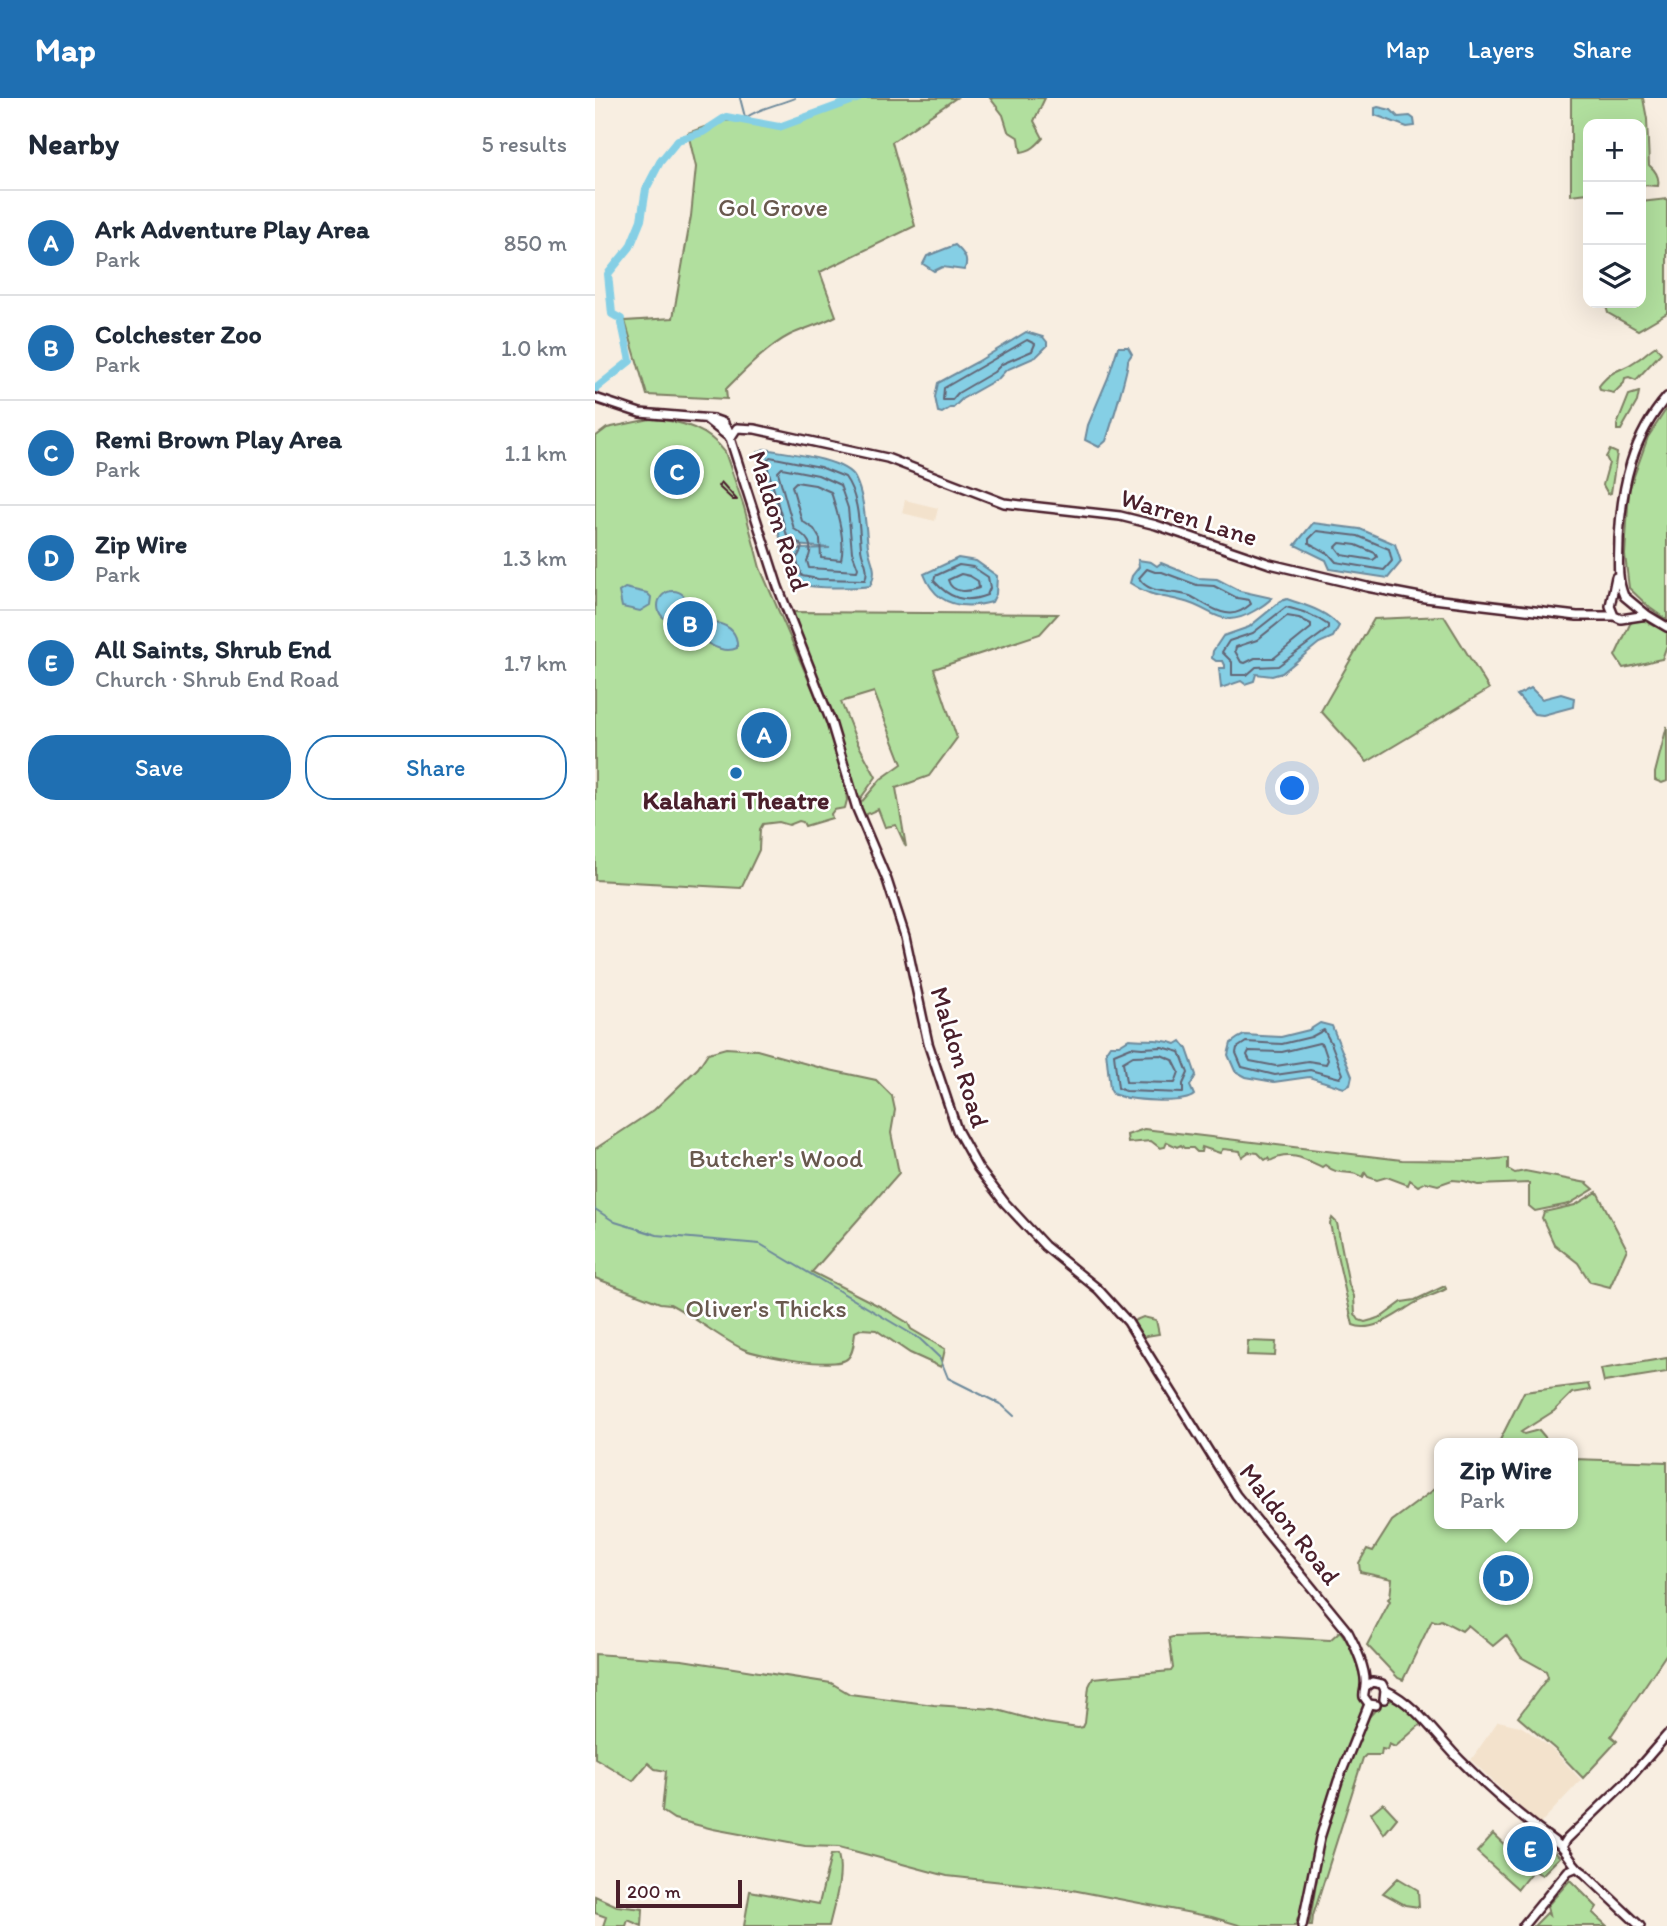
<!DOCTYPE html>
<html lang="en">
<head>
<meta charset="utf-8">
<style>
  body { margin:0; font-family:Itim,sans-serif; background:#f2f2f3; color:#1f2937 }
  .controls { position:absolute; right:21px; top:21px; display:grid; overflow:hidden; border-radius:14px; box-shadow:0 7px 28px #0002 }
  .controls button { width:63px; height:63px; display:grid; place-items:center; padding:0; border:0; border-bottom:2px solid #e0e1e3; background:#fff; color:#1f2937; font:35px sans-serif }
  .scale { position:absolute; left:21px; bottom:18px; width:126px; box-sizing:border-box; padding-left:7px; border:4px solid #4a1f2b; border-top:0; font-size:19px; line-height:24px; white-space:nowrap; color:#4a1f2b; -webkit-text-stroke:5px #fff; paint-order:stroke }
  .you { position:absolute; left:698px; top:691px; width:24px; height:24px; margin:-18px; border:5px solid #fff; border-radius:50%; background:#1a73e8; box-shadow:0 0 0 10px #1a73e833 }
  .badge { display:grid; place-items:center; width:46px; height:46px; border-radius:50%; background:#1f6fb2; color:#fff; font-size:23px; font-weight:700 }
  .pin { position:absolute; translate:-50% -50%; border:4px solid #fff; box-shadow:0 2px 7px #0006 }
  .popup { position:absolute; left:839px; top:1340px; width:144px; height:91px; box-sizing:border-box; display:grid; place-content:center; border-radius:14px; background:#fff; filter:drop-shadow(0 2px 5px #0005); font-size:23px; white-space:nowrap; color:#747a83 }
  .popup b { font-size:26px; color:#1f2937 }
  .popup::after { content:''; position:absolute; left:50%; top:100%; margin-left:-14px; border:14px solid transparent; border-top-color:#fff }
  .list { margin:0; padding:0; list-style:none }
  h2 { display:flex; justify-content:space-between; align-items:center; height:91px; margin:0; padding:0 28px; font-size:30px }
  h2 small { font-size:23px; font-weight:400; color:#747a83 }
  .list li { display:grid; grid-template-columns:46px 1fr auto; gap:21px; align-items:center; box-sizing:border-box; height:105px; padding:0 28px; border-top:2px solid #e0e1e3 }
  .list b { display:block; font-size:26px; white-space:nowrap }
  .list p { margin:0; font-size:23px; white-space:nowrap; color:#747a83 }
  .list em { font-size:23px; font-style:normal; color:#747a83 }
  .actions { display:flex; gap:14px; padding:21px 28px }
  .actions a { flex:1; padding:16px 0; border:2px solid #1f6fb2; border-radius:28px; text-align:center; font-size:24px; color:#1f6fb2 }
  .actions .main { background:#1f6fb2; color:#fff }
  .icon { flex:none; width:38px; height:38px; fill:none; stroke:currentColor; stroke-width:2; stroke-linecap:round; stroke-linejoin:round }
  .map { position:relative; flex:none; width:1072px; height:1828px; overflow:hidden }
  header { display:flex; align-items:center; gap:42px; box-sizing:border-box; height:98px; padding:0 35px; background:#1f6fb2; color:#fff }
  header strong { font-size:33px }
  nav { display:flex; gap:38px; margin-inline-start:auto; font-size:24px }
  main { display:flex }
  aside { flex:1; background:#fff }
  .map>svg:first-child { display:block }
</style>
</head>
<body>
<header>
<strong>Map</strong>
<nav><a>Map</a><a>Layers</a><a>Share</a></nav>
</header>
<main>
<aside>
<h2>Nearby<small>5 results</small></h2>
<ul class="list">
<li><span class="badge">A</span><div><b>Ark Adventure Play Area</b><p>Park</p></div><em>850 m</em></li>
<li><span class="badge">B</span><div><b>Colchester Zoo</b><p>Park</p></div><em>1.0 km</em></li>
<li><span class="badge">C</span><div><b>Remi Brown Play Area</b><p>Park</p></div><em>1.1 km</em></li>
<li><span class="badge">D</span><div><b>Zip Wire</b><p>Park</p></div><em>1.3 km</em></li>
<li><span class="badge">E</span><div><b>All Saints, Shrub End</b><p>Church · Shrub End Road</p></div><em>1.7 km</em></li>
</ul>
<div class="actions"><a class="main">Save</a><a>Share</a></div>
</aside>
<div class="map">
<svg width="1072" height="1828" viewBox="0 0 1072 1828">
  <rect width="100%" height="100%" fill="#f8eee1"/>
  <filter id="ink" filterUnits="userSpaceOnUse"><feTurbulence type="fractalNoise" baseFrequency=".0143" numOctaves="2"/><feDisplacementMap in="SourceGraphic" scale="14" xChannelSelector="R" yChannelSelector="G"/><feConvolveMatrix kernelMatrix="1 2 1 2 8 2 1 2 1" color-interpolation-filters="sRGB"/></filter>
  <g filter="url(#ink)">
    <!-- built -->
    <path fill="#f3e2cc" d="M310 402 343 410 340 423 307 415Z
      M903 1623 925 1628 933 1633 958 1652 986 1682 944 1727 876 1662Z"/>
    <!-- green -->
    <path fill="#b1df9e" stroke="#7e7f64" stroke-width="2" d="M264 0H361L297 44 320 128 225 174 241 218C226 226 210 230 195 237 173 248 148 274 131 291L132 301 52 297 30 223 78 220 96 118 101 69 93 35 126 23 152 22 184 29Z
      M395 0H450L439 23 448 40C442 47 436 53 426 54L424 40 413 33 408 17Z
      M976 0H1048L1052 21 1054 67C1061 73 1065 79 1063 88L1046 87V26H993V95L976 97Z
      M1072 101V215L1043 232 1013 215 1010 205H1046V104Z
      M1061 248 1066 255 1041 282 1034 279 1030 280 1029 285 1019 295 1005 292 1004 288C1019 269 1026 274 1042 262 1049 258 1054 252 1061 248Z
      M1044 294 1042 304 1026 332H1022V327L1034 297Z
      M1072 310V522L1055 510 1034 490 1030 457 1034 392 1053 339Z
      M55 321C83 322 112 330 130 354L149 409 165 470 234 629 248 671 252 702 250 710 239 712 236 716 237 720 210 728 208 724 204 723 194 727 184 724 168 726 165 731 164 752 146 790 0 782V339L12 330Z
      M1015 352 1022 355 1016 395 1013 396 1008 387 1014 365 1011 359Z
      M197 514 463 516 445 536 339 571 362 640 334 678 301 690 311 749 301 727 290 729 283 711 268 718 264 707 286 681 307 666 279 594 246 604 262 644 281 679 265 701 261 696 240 624Z
      M849 518 894 591 772 664 726 613 779 521Z
      M1039 522 1050 523 1072 534V547L1067 561C1053 563 1042 568 1028 570L1020 558 1035 526Z
      M1072 628V683L1067 685 1060 682V675Z
      M131 950 162 952 230 971 281 982 297 998 300 1012 296 1035 304 1075 217 1174 288 1210 313 1225 316 1231 350 1251 346 1269 315 1255 281 1232 266 1231 260 1234C259 1242 259 1254 253 1260 243 1272 163 1258 148 1251 123 1239 100 1219 75 1206L65 1205 0 1180V1051L59 1012 103 970 113 955Z
      M549 1031 807 1062 876 1063 913 1060V1071L920 1075 930 1073 992 1085 999 1091 974 1106 940 1113 934 1108V1085L883 1087 869 1083 857 1082 843 1087 831 1084 823 1088 815 1082 813 1087 792 1079 782 1082 773 1079 770 1075 768 1079C753 1070 746 1080 730 1067L727 1069C710 1061 694 1052 675 1063L673 1060 670 1062 663 1055 654 1054 647 1059 645 1053 628 1051 625 1055 607 1049 606 1054H602L598 1050H589L586 1047 582 1049 572 1044 570 1049 565 1050 556 1043 533 1045 532 1037Z
      M1002 1094 1032 1151 1015 1189 995 1184 983 1165 959 1146 947 1120 949 1114 980 1107Z
      M737 1120 742 1125 754 1187 759 1198 760 1216 764 1222 770 1224 777 1222 788 1218 807 1204 820 1202 850 1188 851 1191C840 1197 825 1201 815 1208 800 1217 777 1235 758 1227L735 1126Z
      M548 1219 561 1222 564 1236 546 1239 536 1224Z
      M653 1243 681 1244 680 1258 652 1257Z
      M1072 1260V1274L1009 1284 1006 1271Z
      M993 1286 995 1292 977 1295 959 1313 926 1334 929 1336 944 1332 955 1345H901L905 1342 929 1294Z
      M978 1361 1072 1364V1555L1016 1638 1022 1643 988 1680 960 1651 923 1619 953 1579 951 1573 926 1559 911 1537 898 1548 873 1527 867 1533 846 1522 842 1524 837 1522 808 1582 803 1580 772 1547 795 1503 793 1501 795 1499 797 1481 765 1474 764 1465 772 1451 778 1453 797 1423 844 1388V1426H978Z
      M745 1533C758 1550 771 1588 769 1609 766 1633 750 1651 742 1673 733 1699 725 1728 719 1756 713 1781 710 1804 700 1828H647L617 1819 472 1791 352 1778 244 1749 210 1748 118 1731 79 1721 67 1713 71 1673 60 1671 53 1665 38 1683 0 1660V1556L87 1562 236 1585 255 1596 339 1607 399 1611 450 1625 483 1630 488 1629 490 1625 494 1588 498 1580 576 1573 578 1570 574 1540 578 1539 647 1537 735 1542Z
      M797 1602 809 1608 826 1626 800 1649 794 1646 792 1652 787 1651 786 1657H771L768 1660 718 1818 717 1828H714L727 1750 738 1707 772 1621 786 1606Z
      M788 1705 802 1720 789 1736 776 1715Z
      M932 1730 965 1759 947 1777 938 1772 923 1791 882 1754 898 1736 913 1750Z
      M243 1756C249 1778 239 1806 234 1828H149L155 1793 224 1806 236 1757Z
      M803 1780 823 1792 824 1809 810 1807 788 1795Z
      M975 1782 1002 1809 998 1815 1012 1828H939L952 1815 954 1817 952 1808Z
      M0 1798 22 1808 48 1811 47 1828 33 1822 31 1828H8L11 1819 0 1815Z"/>
    <!-- water -->
    <path fill="#85cfe5" stroke="#6d899b" stroke-width="2" d="M783 9 796 12 803 19 815 18 819 21 820 28 812 29 780 17V10Z
      M360 147C368 154 375 162 369 172L347 169 339 173 328 166 332 158Z
      M431 234 448 239 452 244V248L441 259 411 272 404 280 367 301 358 310H355L347 315 343 314 340 299 343 285 382 264Z
      M523 249H533L537 256 533 262C534 269 515 331 511 343L504 349 490 342 493 327 513 280Z
      M169 351C191 355 249 360 260 380 270 400 270 426 273 448 275 465 284 470 275 488 263 490 211 491 203 485 197 480 194 461 194 454L202 451 235 450 187 446 163 362V354Z
      M718 425 765 431 800 446 806 464 793 480 735 471 731 462 700 447Z
      M363 460 381 463 402 478 401 496 397 504C367 512 341 508 329 476Z
      M543 462 556 464 562 468 566 465 603 480 622 481 645 493 677 500C671 506 666 509 659 513 625 533 618 510 587 503 563 497 557 499 535 485L537 478 544 469Z
      M30 490 52 495 56 499 55 507 45 513 27 509 24 494Z
      M63 508a15 15 0 1 1 30 0a15 15 0 1 1-30 0Z
      M692 501C711 508 730 512 744 528L738 539 724 545 687 575 677 578 661 576 659 583 650 586 646 583 626 590 624 570H630V567L628 563H621L617 560 618 553 628 538 654 529 686 503Z
      M111 510 122 525C135 528 143 536 142 550 126 558 99 539 93 526 95 517 102 511 111 510Z
      M936 590 947 601 966 596 979 600 978 609 948 617 939 616 922 597Z
      M725 925 737 928 757 978 755 987 749 990 714 979 679 984 651 979 640 973 633 957 636 945 643 940 649 937 686 939 714 932Z
      M534 941C551 943 566 940 581 946L586 943 592 951 601 977 595 988 599 997C588 1007 532 1002 518 996L515 991 511 953 515 947H524Z"/>
    <g fill="none" stroke-linecap="round" stroke-linejoin="round">
      <!-- shore -->
      <path stroke="#626575" stroke-width="2" d="M432 242 440 246 437 253 407 266 399 274 363 295 357 302H348L349 290Z
        M175 359 225 369 250 379C264 398 264 428 266 450 267 462 275 468 270 482L223 481 207 478 201 461C213 444 204 446 192 438L171 364Z
        M187 370 223 377 245 387 253 410 257 454 263 470 262 473 214 470 212 463C220 447 213 439 199 431L183 374Z
        M201 384 220 387 236 394C242 414 251 441 246 462L226 460 225 441 219 431 207 423 197 388Z
        M722 433 763 438 794 451 797 463 789 472 741 464 734 456 714 445V441Z
        M745 445 761 447 780 455 782 459 778 462 747 457 741 449Z
        M364 467 378 469 393 479 395 490 392 497C369 506 354 500 339 483L340 478Z
        M552 471 560 474H567L602 487 619 488 642 500 654 502 656 506C649 512 640 517 631 515 618 513 606 503 595 498 579 492 553 497 544 480Z
        M366 476 375 478 383 483 384 490C373 494 357 496 353 482Z
        M691 509C707 513 719 517 733 527V531L683 568 661 569 652 577H637V564L627 554 634 543 658 535Z
        M692 518 704 520 716 526V530L679 560H660L650 565 646 564 640 553 641 549 662 542Z
        M729 932 736 945 748 976 745 980 715 972 680 977 647 969 641 955 642 950 651 944 687 946 716 939Z
        M724 945 728 947 733 962 731 966 713 963 681 968 655 963 652 957 654 953 687 954Z
        M536 949 547 950 567 949 585 954 593 975 588 986V995L530 993 523 990 519 956Z
        M538 958 566 957 578 962 584 974 580 985 531 984 528 964Z"/>
      <!-- stream -->
      <path stroke="#6d899b" stroke-width="2" d="M145 0 150 19
        M152 22 150 20C169 8 180 8 200 0
        M0 1111 20 1124 62 1137 165 1146 325 1241 345 1260 353 1280 407 1307 419 1318"/>
      <!-- river -->
      <path stroke="#85cfe5" stroke-width="8" d="M0 291 35 263 26 221 17 216 13 176 35 149 46 122 51 91 65 64 83 42 108 34 131 19 184 29 264 0"/>
      <defs>
        <path id="secondary" d="M0 300 45 315 118 321 129 325
          M111 321 135 340
          M126 324 135 334V340L183 489 236 624 262 711 292 782 310 838 333 945 362 1032 383 1070 410 1105 450 1148 503 1191 533 1224 641 1397 753 1534C760 1547 772 1573 770 1588 770 1592 768 1596 769 1599L774 1606 781 1607
          M136 339 142 330 160 331 292 360 409 405 525 418 561 427 675 466 772 489 830 500 982 518H1019L1026 521 1052 517
          M1029 498C1021 479 1024 460 1024 440 1027 387 1037 339 1072 299
          M1029 498 1052 517 1072 529
          M1019 518 1015 508 1021 479
          M770 1589 777 1584 787 1586 790 1592 789 1601
          M790 1592C821 1606 842 1639 865 1662 896 1693 929 1722 964 1747 974 1755 977 1768 989 1775L1045 1828
          M967 1749 972 1741 1032 1683 1072 1637
          M707 1828 725 1740 743 1683 774 1606
          M928 1828 973 1773 980 1770"/>
      </defs>
      <!-- secondary casing -->
      <use href="#secondary" stroke="#4a1f2b" stroke-width="12"/>
      <!-- secondary -->
      <use href="#secondary" stroke="#fff" stroke-width="7"/>
      <!-- tram -->
      <path stroke="#4a1f2b" stroke-width="2" d="M126 384 142 402H138L123 388Z"/>
    </g>
  </g>
  <!-- markers -->
  <circle fill="#1f6fb2" stroke="#fff" stroke-width="2.5" cx="141" cy="675" r="7"/>
  <g text-anchor="middle" stroke-width="5" stroke-linejoin="round" paint-order="stroke">
    <!-- park labels -->
    <g font-size="26" fill="#69594e" stroke="#fff">
      <text x="178" y="118">Gol Grove</text>
      <text x="181" y="1069">Butcher's Wood</text>
      <text x="171" y="1219">Oliver's Thicks</text>
    </g>
    <!-- street labels -->
    <g font-size="26" fill="#4a1f2b" stroke="#fff">
      <text transform="translate(594 419) rotate(17)" y="9">Warren Lane</text>
      <text transform="translate(184 423) rotate(72)" y="9">Maldon Road</text>
      <text transform="translate(365 959) rotate(73)" y="9">Maldon Road</text>
      <text transform="translate(695 1426) rotate(52)" y="9">Maldon Road</text>
    </g>
    <!-- poi labels -->
    <g font-size="26" font-weight="bold" fill="#4a1f2b" stroke="#fff">
      <text x="141" y="711">Kalahari Theatre</text>
    </g>
  </g>
</svg>
<div class="controls">
<button>+</button>
<button>−</button>
<button><svg class="icon" aria-label="layers" viewBox="0 0 24 24"><path d="M12 4l9 5-9 5-9-5zM3 14l9 5 9-5"/></svg></button>
</div>
<div class="scale">200 m</div>
<div class="you"></div>
<div class="pin badge" style="left:169px;top:637px">A</div>
<div class="pin badge" style="left:95px;top:526px">B</div>
<div class="pin badge" style="left:82px;top:374px">C</div>
<div class="pin badge" style="left:911px;top:1480px">D</div>
<div class="popup"><b>Zip Wire</b>Park</div>
<div class="pin badge" style="left:935px;top:1751px">E</div>
</div>
</main>
</body>
</html>
